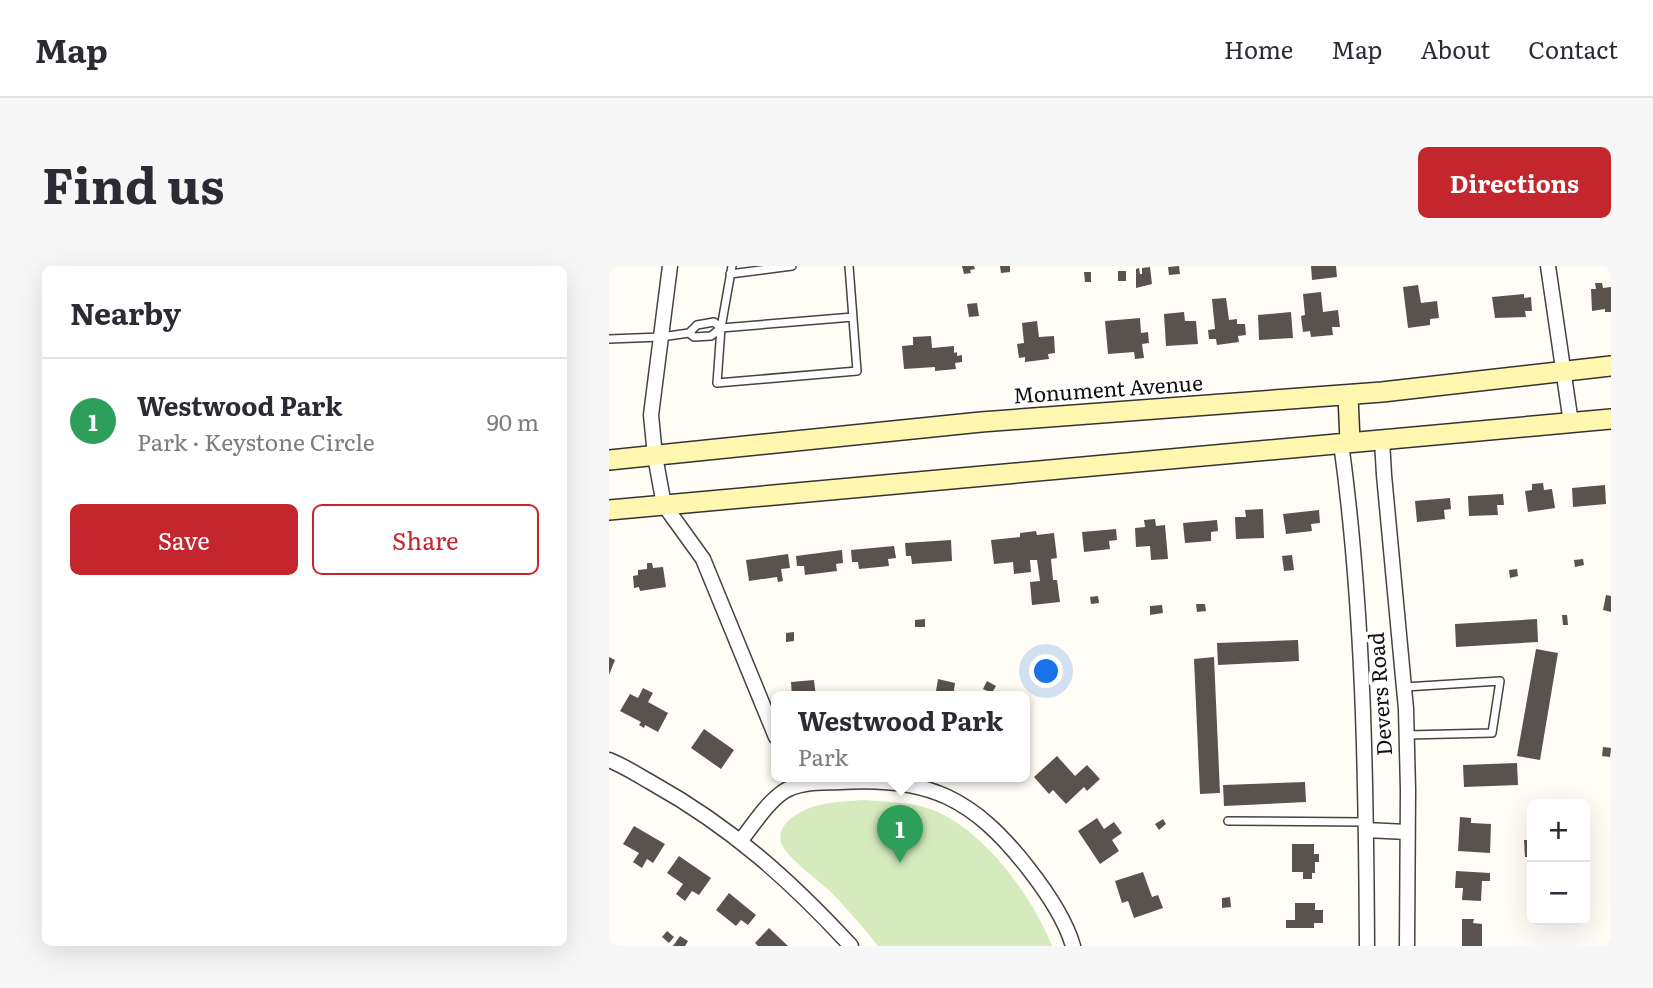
<!DOCTYPE html>
<html lang="en">
<head>
<meta charset="utf-8">
<style>
  body { margin:0; font-family:Literata,serif; background:#f7f7f7; color:#2b2b33 }
  .controls { position:absolute; right:21px; bottom:21px; display:grid; overflow:hidden; border-radius:10px; box-shadow:0 7px 28px #0002 }
  .controls button { width:63px; height:63px; display:grid; place-items:center; padding:0; border:0; border-bottom:2px solid #e1e1e2; background:#fff; color:#2b2b33; font:35px sans-serif }
  .you { position:absolute; left:438px; top:406px; width:24px; height:24px; margin:-18px; border:5px solid #fff; border-radius:50%; background:#1a73e8; box-shadow:0 0 0 10px #1a73e833 }
  .badge { display:grid; place-items:center; width:46px; height:46px; border-radius:50%; background:#c4262e; color:#fff; font-size:23px; font-weight:700 }
  .pin { position:absolute; translate:-50% -58px; filter:drop-shadow(0 2px 4px #0008) }
  .pin::after { content:''; position:absolute; top:37px; width:24px; height:21px; background:inherit; clip-path:polygon(0 0,100% 0,50% 100%) }
  .popup { position:absolute; left:162px; top:425px; width:259px; height:91px; box-sizing:border-box; display:grid; place-content:center; border-radius:10px; background:#fff; filter:drop-shadow(0 2px 5px #0005); font-size:23px; white-space:nowrap; color:#7c7c81 }
  .popup b { font-size:26px; color:#2b2b33 }
  .popup::after { content:''; position:absolute; left:50%; top:100%; margin-left:-14px; border:14px solid transparent; border-top-color:#fff }
  .list { margin:0; padding:0; list-style:none }
  h2 { display:flex; justify-content:space-between; align-items:center; height:91px; margin:0; padding:0 28px; font-size:30px }
  h2 small { font-size:23px; font-weight:400; color:#7c7c81 }
  .list li { display:grid; grid-template-columns:46px 1fr auto; gap:21px; align-items:center; box-sizing:border-box; height:126px; padding:0 28px; border-top:2px solid #e1e1e2 }
  .list b { display:block; font-size:26px; white-space:nowrap }
  .list p { margin:0; font-size:23px; white-space:nowrap; color:#7c7c81 }
  .list em { font-size:23px; font-style:normal; color:#7c7c81 }
  .actions { display:flex; gap:14px; padding:21px 28px }
  .actions a { flex:1; padding:16px 0; border:2px solid #c4262e; border-radius:10px; text-align:center; font-size:24px; color:#c4262e }
  .actions .main { background:#c4262e; color:#fff }
  .map { position:relative; flex:none; width:1002px; height:680px; overflow:hidden; border-radius:10px }
  header { display:flex; align-items:center; gap:42px; box-sizing:border-box; height:98px; padding:0 35px; background:#fff; border-bottom:2px solid #e1e1e2 }
  header strong { font-size:33px }
  nav { display:flex; gap:38px; margin-inline-start:auto; font-size:24px }
  .intro { display:flex; align-items:center; justify-content:space-between; box-sizing:border-box; height:168px; padding:0 42px }
  h1 { margin:0; font-size:49px }
  .button { padding:18px 32px; border-radius:10px; background:#c4262e; color:#fff; font-size:24px; font-weight:700 }
  main { display:flex; gap:42px; padding:0 42px }
  aside { flex:1; background:#fff; border-radius:10px; box-shadow:0 7px 28px #0002 }
  .map>svg:first-child { display:block }
</style>
</head>
<body>
<header>
<strong>Map</strong>
<nav><a>Home</a><a>Map</a><a>About</a><a>Contact</a></nav>
</header>
<div class="intro"><h1>Find us</h1><a class="button">Directions</a></div>
<main>
<aside>
<h2>Nearby<small></small></h2>
<ul class="list">
<li><span class="badge" style="background:#2e9e5b">1</span><div><b>Westwood Park</b><p>Park · Keystone Circle</p></div><em>90 m</em></li>
</ul>
<div class="actions"><a class="main">Save</a><a>Share</a></div>
</aside>
<div class="map">
<svg width="1002" height="680" viewBox="0 0 1002 680">
  <rect width="100%" height="100%" fill="#fffdf5"/>
  <!-- green -->
  <path fill="#d5ebbd" d="M255 534C278 536 302 536 324 544 374 563 424 631 443 680H269C255 662 239 644 223 627 211 616 179 592 173 579 169 570 172 562 179 555 200 536 227 536 255 534Z"/>
  <!-- building -->
  <path fill="#5a524d" d="M353 0H365L366 3 361 4 362 7 355 8Z
    M391 0H401V6L392 7Z
    M570 0 571 8 560 9 559 1Z
    M702 0H727L728 11 703 14Z
    M541 1 543 18 527 22V3L530 2 531 8H533V2Z
    M509 5H517V15H509Z
    M475 6H482V16H476Z
    M986 17H993L994 22 1002 21V46H996V43L983 45 982 23H987Z
    M809 19 812 37 828 35 830 52 821 53V59L799 62 794 21Z
    M712 26 714 46 729 44 731 61H723L724 69 702 71 701 65 694 66 692 50 696 49 694 28Z
    M915 28V32L922 31 923 45H916L917 51 886 52 883 31Z
    M617 32 620 54 628 53V58H636L637 69 629 70 630 76 608 79 607 73H600L599 64 606 63 603 33Z
    M368 37 370 50 360 51 358 38Z
    M575 46 576 55H587L589 78 557 80 555 48Z
    M682 46 684 72 650 74 649 49Z
    M531 52 532 67 539 66 540 77 533 78 535 92 526 93 525 86 499 88 496 55Z
    M428 55 430 71 445 70 446 87 439 88 440 93 416 96V91L410 92 408 78 415 77 413 57Z
    M322 70 323 82 345 80V87L348 86V90L353 89V96L346 97 347 103 326 105V101L295 103 293 80 304 79V71Z
    M934 217 935 224 943 223 946 242 919 246 916 225 923 224V218Z
    M996 219 997 238 964 241 963 222Z
    M894 228 895 239H888L889 249 860 250 859 230Z
    M841 232 842 243 835 244 836 253 808 256 806 235Z
    M654 243 655 272 627 273 626 251H637L636 244Z
    M710 244 711 257 702 258 703 265 677 268 674 248Z
    M546 253 547 260 556 259 559 293 542 294 541 280 527 281 526 262 536 261 535 254Z
    M608 254 609 265 602 266V275L576 277 574 257Z
    M507 263 508 274 500 275 501 283 475 286 473 266Z
    M427 265 428 269 445 267 448 292 442 293 444 314H448L451 336 423 339 421 316 431 315 428 294H421L422 306 405 308 404 296 385 298 382 274 411 271V267Z
    M342 274 343 295 303 298 302 290H297L296 277Z
    M285 280 287 292 279 293 280 300 250 303 249 296H243L242 284Z
    M233 284 234 297 227 298 228 305 196 309 195 300H188L187 290Z
    M179 288 181 302 172 303 174 315 169 316 168 311 140 315 137 294Z
    M683 289 685 304 675 305 673 290Z
    M974 293 975 299 966 301 965 294Z
    M38 297H43L44 302 54 301 57 321 31 325 30 321 25 322 24 310 29 309V304L38 303Z
    M908 303 909 310 901 312 900 304Z
    M997 329 1002 330V346L994 344Z
    M489 330 490 337 482 338 481 331Z
    M587 338H596L597 345 588 346Z
    M553 339 554 347 541 349V340Z
    M953 349H958L959 359H954Z
    M316 353V361H306V354Z
    M928 353 929 376 847 381 846 358Z
    M185 366V375L177 376V367Z
    M689 374 690 395 609 399 608 377Z
    M927 383 949 387 931 494 908 490Z
    M0 391 6 394 0 409Z
    M605 391 611 527 591 528 585 393Z
    M329 413 346 417 344 431H326Z
    M205 414 207 431H183L182 416Z
    M378 415 387 420 383 427 374 423Z
    M34 422 44 427 39 436 59 447 49 466 36 459 35 462 30 459 32 456 11 445 21 428 29 432Z
    M95 463 125 484 112 503 82 482Z
    M994 481 1002 482 1001 491 993 490Z
    M448 490 466 510 478 499 491 513 478 525 475 521 457 538 444 524 440 528 425 511Z
    M908 497 909 519 855 521 854 499Z
    M696 516 697 536 615 540 614 519Z
    M851 551 862 552V557L882 558 881 587 849 585Z
    M488 552 495 563 505 556 513 567 503 574 510 585 491 598 469 565Z
    M554 553 557 558 550 564 546 558Z
    M25 560 56 578 44 597 38 593 33 602 24 596 30 587 14 578Z
    M915 574H923V591H916Z
    M683 578H705V588H710V596H706V607H703V613H694V606H683Z
    M70 590 102 612 90 629 83 625 76 635 67 628 74 618 58 607Z
    M847 605 881 607V615H873L872 635 853 634 854 622H846Z
    M534 606 543 631 549 629 554 642 525 652 519 635 513 637 506 615Z
    M120 627 147 649 139 659 132 654 127 660 107 644Z
    M621 631 622 641 613 642V632Z
    M686 637H706V644H714V657H705V662H677V654H686Z
    M853 653H865L864 657 873 658V680H853Z
    M160 662 179 680H149L146 677Z
    M58 665 65 671 60 677 53 671Z
    M71 670 79 675 76 680H64Z"/>
  <g fill="none" stroke-linecap="round" stroke-linejoin="round">
    <defs>
      <path id="lane" d="M123 0 112 62 108 117 248 105 240 0
        M121 8 183 0
        M80 67 88 59 105 56 112 62 244 51
        M0 73 52 71 80 67 85 71 102 70 112 62
        M796 421 891 415 883 467 798 469
        M619 555 757 556"/>
      <path id="street" d="M61 0 42 149 46 190 55 239 94 293 167 471
        M939 0 962 157
        M773 174 775 209 797 443 799 524 798 680
        M732 177C755 344 757 512 758 680
        M0 494C15 500 29 509 43 517 122 561 181 614 242 680
        M757 564 798 566
        M132 574C145 558 157 538 174 526 190 515 214 517 231 516 320 510 365 533 419 602 437 625 456 652 464 680"/>
      <path id="secondary" d="M739 129 741 176
        M0 194 372 156 773 126 1002 100
        M0 244 1002 153"/>
    </defs>
    <!-- lane casing -->
    <use href="#lane" stroke="#444" stroke-width="10"/>
    <!-- street casing -->
    <use href="#street" stroke="#444" stroke-width="17"/>
    <!-- secondary casing -->
    <use href="#secondary" stroke="#333" stroke-width="22"/>
    <!-- lane -->
    <use href="#lane" stroke="#fff" stroke-width="7"/>
    <!-- street -->
    <use href="#street" stroke="#fff" stroke-width="14"/>
    <!-- secondary -->
    <use href="#secondary" stroke="#fff6b0" stroke-width="19"/>
  </g>
  <g text-anchor="middle" stroke-width="7" stroke-linejoin="round" paint-order="stroke">
    <!-- street labels -->
    <g font-size="21" fill="#111" stroke="#fff">
      <text transform="translate(499 124) rotate(-4)" y="7">Monument Avenue</text>
      <text transform="translate(772 428) rotate(-94)" y="7">Devers Road</text>
    </g>
  </g>
</svg>
<div class="controls">
<button>+</button>
<button>−</button>
</div>
<div class="you"></div>
<div class="pin badge" style="left:291px;top:597px;background:#2e9e5b">1</div>
<div class="popup"><b>Westwood Park</b>Park</div>
</div>
</main>
</body>
</html>
